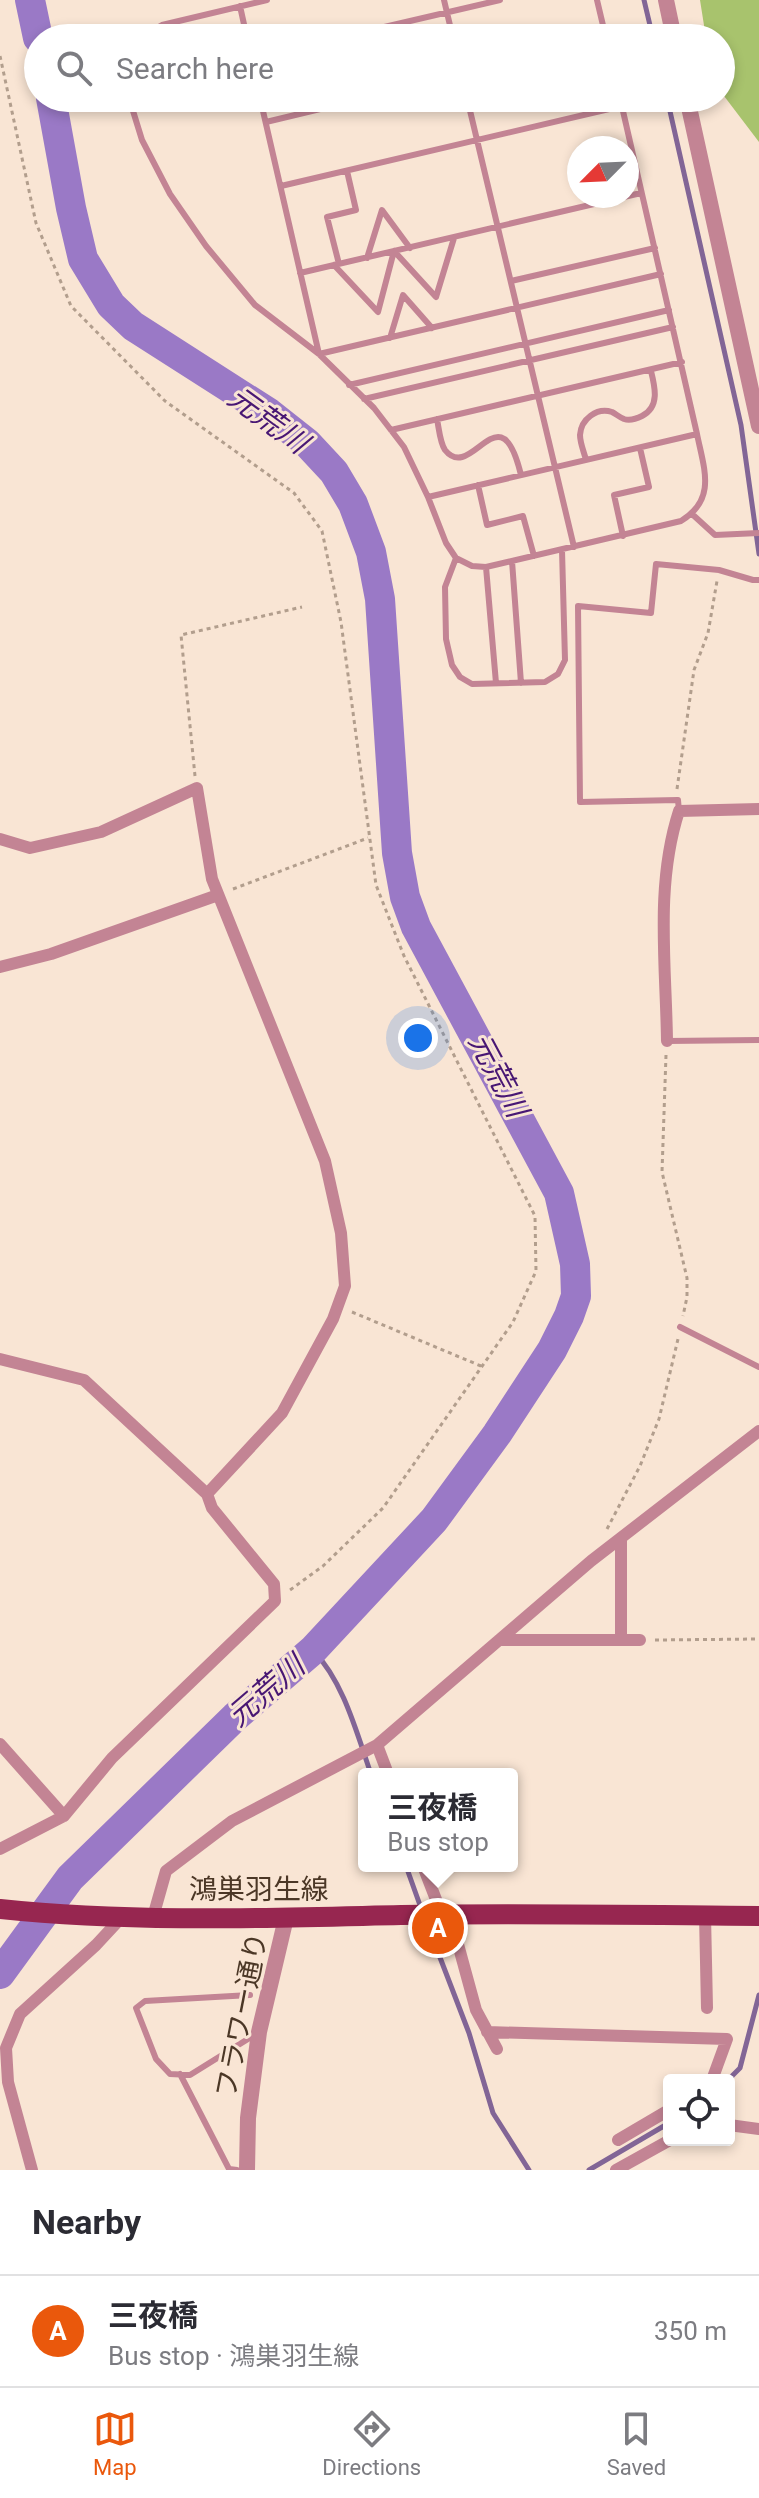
<!DOCTYPE html>
<html lang="en">
<head>
<meta charset="utf-8">
<style>
  body { margin:0; font-family:Roboto,"Noto Sans JP",sans-serif; background:#f2f2f3; color:#2b2b33 }
  .controls { position:absolute; right:24px; bottom:24px; display:grid; overflow:hidden; border-radius:8px; box-shadow:0 4px 12px #0003 }
  .controls button { width:72px; height:72px; display:grid; place-items:center; padding:0; border:0; border-bottom:2px solid #e1e1e2; background:#fff; color:#2b2b33; font:40px sans-serif }
  .compass { position:absolute; left:567px; top:136px; width:72px; height:72px; border-radius:50%; background:#fff; box-shadow:0 4px 12px #0003; rotate:246deg }
  .you { position:absolute; left:418px; top:1038px; width:28px; height:28px; margin:-20px; border:6px solid #fff; border-radius:50%; background:#1a73e8; box-shadow:0 0 0 12px #1a73e833 }
  .badge { display:grid; place-items:center; width:52px; height:52px; border-radius:50%; background:#ea580c; color:#fff; font-size:26px; font-weight:700 }
  .pin { position:absolute; translate:-50% -50%; border:4px solid #fff; box-shadow:0 2px 8px #0006 }
  .popup { position:absolute; left:358px; top:1768px; width:160px; height:104px; box-sizing:border-box; display:grid; place-content:center; border-radius:8px; background:#fff; filter:drop-shadow(0 2px 6px #0005); font-size:26px; white-space:nowrap; color:#7c7c81 }
  .popup b { font-size:30px; color:#2b2b33 }
  .popup::after { content:''; position:absolute; left:50%; top:100%; margin-left:-16px; border:16px solid transparent; border-top-color:#fff }
  .list { margin:0; padding:0; list-style:none }
  h2 { display:flex; justify-content:space-between; align-items:center; height:104px; margin:0; padding:0 32px; font-size:34px }
  h2 small { font-size:26px; font-weight:400; color:#7c7c81 }
  .list li { display:grid; grid-template-columns:52px 1fr auto; gap:24px; align-items:center; box-sizing:border-box; height:112px; padding:0 32px; border-top:2px solid #e1e1e2 }
  .list b { display:block; font-size:30px; white-space:nowrap }
  .list p { margin:0; font-size:26px; white-space:nowrap; color:#7c7c81 }
  .list em { font-size:26px; font-style:normal; color:#7c7c81 }
  .icon { flex:none; width:44px; height:44px; fill:none; stroke:currentColor; stroke-width:2; stroke-linecap:round; stroke-linejoin:round }
  .map { position:relative; flex:none; width:759px; height:2170px; overflow:hidden }
  .search { position:absolute; background:#fff; box-shadow:0 4px 12px #0003; left:24px; right:24px; top:24px; height:88px; display:flex; align-items:center; gap:20px; box-sizing:border-box; padding:0 28px; border-radius:44px; color:#7c7c81; font-size:30px }
  .sheet { height:216px; background:#fff }
  nav { display:flex; justify-content:space-around; align-items:center; box-sizing:border-box; height:112px; border-top:2px solid #e1e1e2; background:#fff; font-size:22px; color:#7c7c81 }
  nav a { display:grid; justify-items:center; gap:4px }
  nav .on { color:#ea580c }
  .map>svg:first-child { display:block }
</style>
</head>
<body>
<div class="map">
<svg width="759" height="2170" viewBox="0 0 759 2170">
  <rect width="100%" height="100%" fill="#f9e5d4"/>
  <!-- green -->
  <path fill="#a8c36d" d="M700 0H759V142L721 92V38H706Z"/>
  <g fill="none" stroke-linecap="round" stroke-linejoin="round">
    <!-- stream -->
    <path stroke="#826596" stroke-width="5" d="M644 0 653 38
      M667 98 741 425 759 554
      M313 1650C344 1683 356 1731 371 1774
      M406 1866 421 1908
      M426 1921 469 2033 493 2113 529 2170
      M728 2080 740 2068 759 1995
      M589 2170 669 2123"/>
    <!-- river -->
    <path stroke="#9a79c6" stroke-width="30" d="M30 0 38 38
      M0 1974 70 1878 235 1717 313 1650 434 1520 497 1434 552 1350 569 1316 576 1296 575 1264 559 1193 416 927 405 897 397 853 380 599 371 552 353 504 334 472 307 443 269 413 133 326 111 305 83 259 71 208 51 98"/>
    <!-- path -->
    <path stroke="#b29e8d" stroke-width="3" stroke-dasharray="4 4" stroke-linecap="butt" d="M0 56 36 223 71 306 165 401 294 493 322 531 341 622 376 885 404 956 535 1216 536 1271 513 1322 383 1508 323 1566 290 1590
      M195 776 181 635 302 607
      M677 789 694 670 708 633 717 581
      M233 889 368 838
      M666 1055 662 1172 687 1278V1297L683 1316
      M352 1312 481 1366
      M607 1529 640 1466 659 1419 678 1339
      M655 1640 759 1639"/>
    <!-- service -->
    <path stroke="#c38494" stroke-width="6" d="M444 0 453 38
      M597 0 606 38
      M240 6 247 38
      M139 38 162 25 267 0
      M337 38 500 0
      M129 98 142 140 170 194 206 246 255 305 319 354 374 408 404 447 428 497 446 543 456 558 472 566 486 567 681 521C717 499 704 469 697 434L620 98
      M260 98 319 354 661 274
      M467 98 574 547
      M266 122 366 98
      M281 186 622 106
      M394 251 436 297 454 238
      M367 258 382 210 410 248
      M339 264 327 217 356 210 347 171
      M334 265 378 312 394 251
      M300 273 641 193
      M511 281 655 248
      M390 338 403 295 432 328
      M349 385 669 310
      M364 399 673 327
      M437 419C439 429 440 443 445 450 472 484 500 387 521 475
      M391 430 682 362
      M586 460C584 452 580 443 580 435 581 419 597 407 612 412 616 414 619 417 624 419 630 421 636 419 642 416 660 407 655 387 651 371
      M478 485 487 525 523 516 534 556
      M428 497 697 434
      M692 514 715 535 759 533
      M623 536 614 495 649 487 640 448
      M456 558 445 587 446 639 452 665 460 677 472 684 545 682 558 674 565 660 562 550
      M512 561 521 683
      M486 567 496 683
      M679 811 678 800 580 802 578 606 651 613 656 564 719 570 753 580H759
      M667 1041 759 1040
      M680 1327 759 1367
      M250 1995 145 2001 136 2008 156 2059 170 2074 190 2075 256 2034
      M180 2074 229 2169 237 2170"/>
    <!-- minor -->
    <path stroke="#c38494" stroke-width="12" d="M0 839 30 848 101 832 197 788 212 879 325 1161 341 1233 345 1286 333 1319 282 1413 207 1494
      M0 967 51 954 218 895
      M667 1041C666 964 655 885 679 811L759 809
      M0 1359 84 1380 207 1494 212 1508 274 1584 275 1601 112 1758 64 1816 0 1849
      M499 1640H640
      M621 1640V1539
      M0 1744 64 1816
      M377 1745 388 1774
      M423 1866 442 1915
      M450 1915 476 2010 497 2049
      M705 1915 707 2008
      M153 1917 166 1871 232 1821 377 1745 591 1561 759 1431
      M487 2032 727 2039 712 2080
      M729 2125 759 2129
      M618 2140 669 2110
      M32 2170 8 2082 6 2048 20 2014 96 1945 122 1917
      M616 2170 670 2140"/>
    <!-- tertiary -->
    <path stroke="#c38494" stroke-width="16" d="M666 0 674 38
      M687 98 759 426
      M247 2170 248 2118 259 2032 286 1918"/>
    <!-- primary -->
    <path stroke="#972650" stroke-width="20" d="M0 1909C133 1923 267 1918 401 1915 520 1913 640 1915 759 1916"/>
  </g>
  <g text-anchor="middle" stroke-width="6" stroke-linejoin="round" paint-order="stroke">
    <!-- street labels -->
    <g font-size="28" fill="#4b3726" stroke="#f9e5d4">
      <text x="259" y="1899">鴻巣羽生線</text>
      <text transform="translate(241 2015) rotate(-79)" y="10">フラワー通り</text>
    </g>
    <!-- water labels -->
    <g font-size="30" font-style="italic" fill="#481774" stroke="#f9e5d4">
      <text transform="translate(268 420) rotate(36)" y="10">元荒川</text>
      <text transform="translate(498 1075) rotate(62)" y="10">元荒川</text>
      <text transform="translate(266 1691) rotate(-41)" y="10">元荒川</text>
    </g>
  </g>
</svg>
<div class="controls">
<button><svg class="icon" aria-label="locate" viewBox="0 0 24 24"><circle cx="12" cy="12" r="6"/><path d="M12 2v4M12 18v4M2 12h4M18 12h4"/></svg></button>
</div>
<svg class="compass" viewBox="-18 -18 36 36"><path d="M0-13l5 13h-10z" fill="#e53935"/><path d="M0 13l5-13h-10z" fill="#7c7c81"/></svg>
<div class="you"></div>
<div class="pin badge" style="left:438px;top:1928px">A</div>
<div class="popup"><b>三夜橋</b>Bus stop</div>
<div class="search"><svg class="icon" aria-label="search" viewBox="0 0 24 24"><circle cx="10" cy="10" r="6"/><path d="M15 15l6 6"/></svg>Search here</div>
</div>
<section class="sheet">
<h2>Nearby<small></small></h2>
<ul class="list">
<li><span class="badge">A</span><div><b>三夜橋</b><p>Bus stop · 鴻巣羽生線</p></div><em>350 m</em></li>
</ul>
</section>
<nav>
<a class="on"><svg class="icon" aria-label="map" viewBox="0 0 24 24"><path d="M3 6l6-2 6 2 6-2v14l-6 2-6-2-6 2zM9 4v14M15 6v14"/></svg>Map</a>
<a><svg class="icon" aria-label="directions" viewBox="0 0 24 24"><path d="M12 3l9 9-9 9-9-9zM9 14v-3h6M13 9l2 2-2 2"/></svg>Directions</a>
<a><svg class="icon" aria-label="saved" viewBox="0 0 24 24"><path d="M7 4h10v16l-5-4-5 4z"/></svg>Saved</a>
</nav>
</body>
</html>
